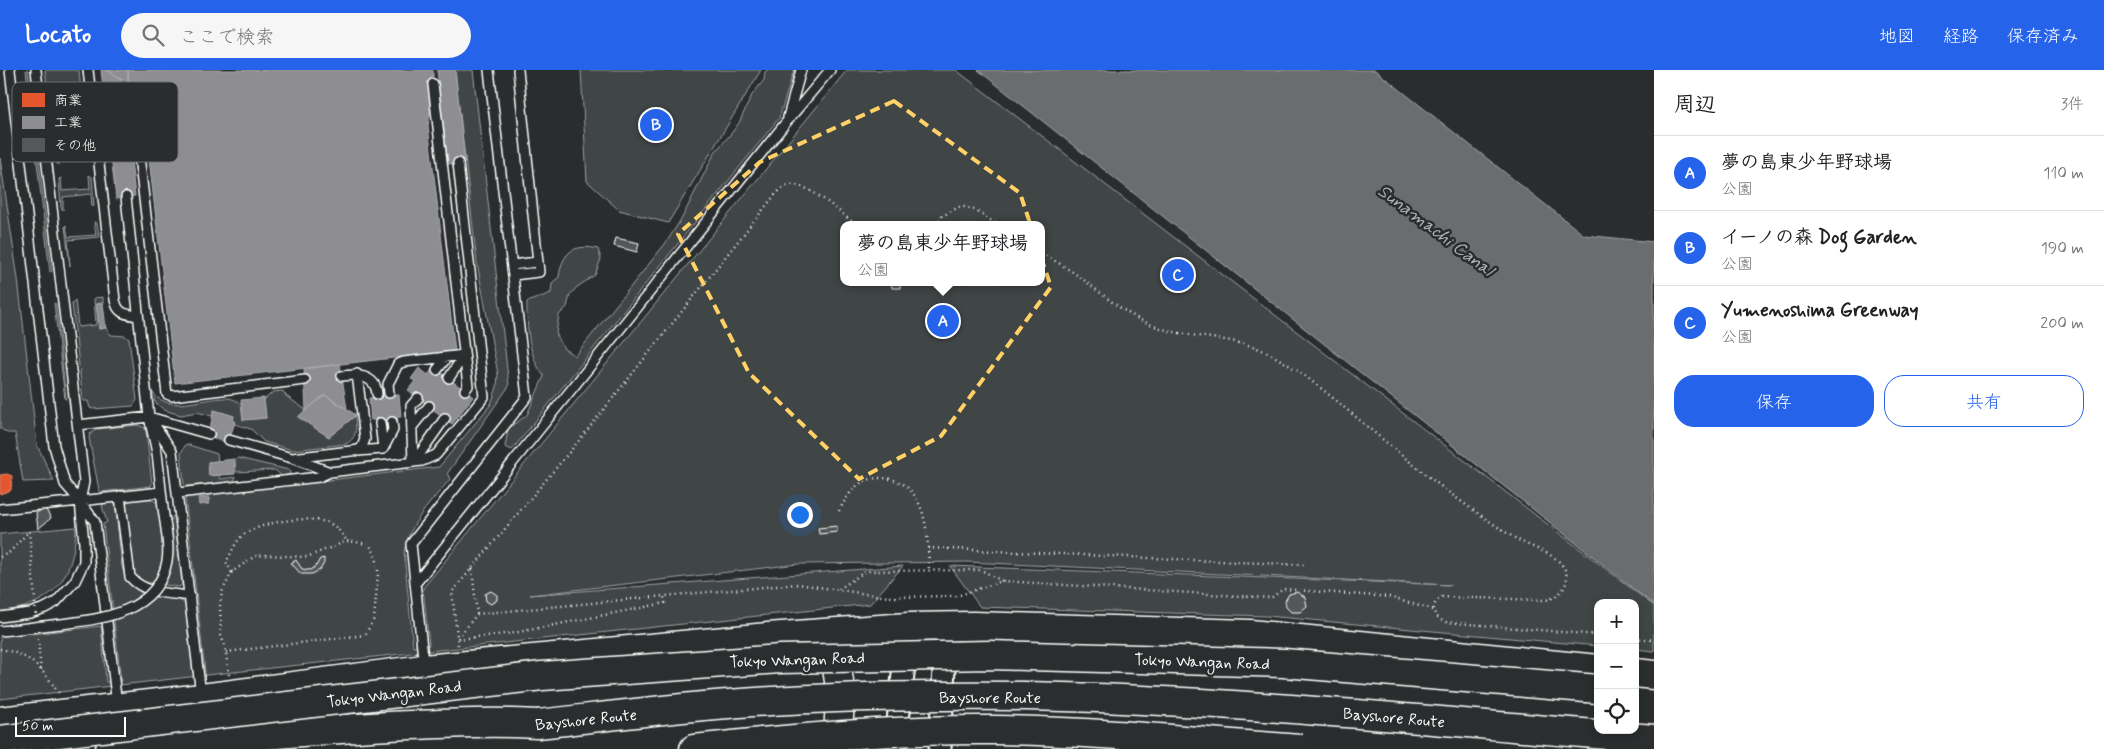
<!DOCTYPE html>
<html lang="ja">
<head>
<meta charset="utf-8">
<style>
  body { margin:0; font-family:Mynerve,"Klee One",sans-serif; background:#f6f6f6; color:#202124 }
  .controls { position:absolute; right:15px; bottom:15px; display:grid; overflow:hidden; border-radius:10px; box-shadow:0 2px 8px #0003 }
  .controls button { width:45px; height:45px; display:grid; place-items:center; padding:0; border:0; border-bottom:1px solid #e0e0e0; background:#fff; color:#202124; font:25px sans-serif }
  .scale { position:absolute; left:15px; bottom:12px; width:111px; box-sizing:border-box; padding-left:5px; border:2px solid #fff; border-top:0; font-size:14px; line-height:18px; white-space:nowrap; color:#fff; -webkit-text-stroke:4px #2a2d2e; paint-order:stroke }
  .you { position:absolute; left:799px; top:444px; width:18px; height:18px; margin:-12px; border:4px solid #fff; border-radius:50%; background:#1a73e8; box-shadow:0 0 0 8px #1a73e833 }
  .badge { display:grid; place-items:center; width:32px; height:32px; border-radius:50%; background:#2563eb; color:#fff; font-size:16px; font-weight:700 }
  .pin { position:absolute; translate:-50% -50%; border:2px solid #fff; box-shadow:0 1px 5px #0006 }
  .popup { position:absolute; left:840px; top:151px; width:205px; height:65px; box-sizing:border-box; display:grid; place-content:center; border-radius:10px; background:#fff; filter:drop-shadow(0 1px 4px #0005); font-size:16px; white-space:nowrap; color:#757577 }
  .popup b { font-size:19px; color:#202124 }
  .popup::after { content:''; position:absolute; left:50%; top:100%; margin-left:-10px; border:10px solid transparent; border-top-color:#fff }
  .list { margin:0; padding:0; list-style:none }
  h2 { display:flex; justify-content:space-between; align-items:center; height:65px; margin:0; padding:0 20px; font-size:21px }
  h2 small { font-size:16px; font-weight:400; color:#757577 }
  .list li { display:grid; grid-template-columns:32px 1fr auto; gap:15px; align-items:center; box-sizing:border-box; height:75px; padding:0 20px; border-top:1px solid #e0e0e0 }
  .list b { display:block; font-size:19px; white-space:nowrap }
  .list p { margin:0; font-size:16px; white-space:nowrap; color:#757577 }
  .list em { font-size:16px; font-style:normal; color:#757577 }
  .actions { display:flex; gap:10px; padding:15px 20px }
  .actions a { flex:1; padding:11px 0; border:1px solid #2563eb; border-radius:20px; text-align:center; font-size:18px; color:#2563eb }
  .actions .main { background:#2563eb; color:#fff }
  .icon { flex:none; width:28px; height:28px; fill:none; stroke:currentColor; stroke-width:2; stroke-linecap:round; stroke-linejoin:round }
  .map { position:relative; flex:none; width:1654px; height:679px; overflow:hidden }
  header { display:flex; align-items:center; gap:30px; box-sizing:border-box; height:70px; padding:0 25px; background:#2563eb; color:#fff }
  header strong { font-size:24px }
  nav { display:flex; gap:28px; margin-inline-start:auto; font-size:18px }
  .search { width:350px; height:45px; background:#f6f6f6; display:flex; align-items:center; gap:12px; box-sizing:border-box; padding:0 18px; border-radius:28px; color:#757577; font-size:19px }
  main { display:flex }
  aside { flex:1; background:#fff }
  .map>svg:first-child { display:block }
</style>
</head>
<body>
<header>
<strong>Locato</strong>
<div class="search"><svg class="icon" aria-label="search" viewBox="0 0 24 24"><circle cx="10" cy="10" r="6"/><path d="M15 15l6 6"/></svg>ここで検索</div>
<nav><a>地図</a><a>経路</a><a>保存済み</a></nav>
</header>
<main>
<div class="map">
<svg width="1654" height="679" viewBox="0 0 1654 679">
  <rect width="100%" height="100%" fill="#2a2d2e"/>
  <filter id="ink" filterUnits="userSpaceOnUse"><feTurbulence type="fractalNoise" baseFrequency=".02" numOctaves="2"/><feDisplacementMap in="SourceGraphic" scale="10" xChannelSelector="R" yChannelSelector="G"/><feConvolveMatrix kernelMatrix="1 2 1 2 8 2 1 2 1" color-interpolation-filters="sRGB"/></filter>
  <g filter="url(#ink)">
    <!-- green -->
    <path fill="#414445" stroke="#a0a2a2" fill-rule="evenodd" d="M26 0H28L52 201 50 202Z
      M45 0H79L83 43 54 48 51 46Z
      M455 0H473L509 316 447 404 451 408C432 431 409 453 404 482L413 577 429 575 423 518 847 0H956L1654 536V581L1635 579V533H1598V576L1267 546 980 537 950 496 1451 515 968 492 798 494 530 525 903 496 870 534 215 604 0 629V565L31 562 32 564 101 556 106 612 121 611 103 454 107 452 102 436 106 431 113 432 115 435 122 497 127 512 140 522 177 528 185 534 193 603 205 602 185 427 439 397 491 334 497 317 498 304 477 193ZM844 155H1042V212H844Z
      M581 0H761L668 153 619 140 587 111Z
      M767 0H794L779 48 512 380 505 377 508 359 527 345 544 306C528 286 527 257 527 232L551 223 552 213 559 207C562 183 573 173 598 179L601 189 595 205 577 217 570 225 567 237 559 245 556 263 564 279 575 286 665 174 682 148 715 82 730 65 739 53 752 25 764 10 765 2Z
      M55 62 57 75 88 72V90L85 78 58 81 59 94H57L53 66Z
      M0 88 18 209 37 375 54 411 23 412 15 363H7L0 358Z
      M89 105 92 107 94 136 92 137 91 124 63 127V140L61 138 59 109 61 108 62 121 90 119Z
      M94 152 97 153 99 167 68 170 70 196 65 156 66 155 68 167 96 165Z
      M103 227V233L97 234 99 259 106 258 111 265 125 266 129 269 137 330 133 336 93 339 90 338 88 331H83L72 233 75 230 78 257 96 255 94 228Z
      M54 233 56 234 66 329H65Z
      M151 320C166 346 203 327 227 328 232 328 237 331 241 333L243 350 266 348 264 330 273 322 283 321 286 326 306 340 298 347 329 367 355 346C356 357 358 369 345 374L293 380 264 372 251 359 234 354 233 351 234 346 214 340 212 346 197 342 181 345 164 340 155 332Z
      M138 355 145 358 146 362 152 413 151 416 101 422 99 420 89 368 90 364 97 359Z
      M186 374 217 384 218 391 208 392 209 406 220 405V409L236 407 233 412 186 416 184 414 181 383Z
      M238 388 289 400 290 404 282 406 275 400 236 402 235 390Z
      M148 427 158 433 160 452 172 450V447L175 446 182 514 180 517 144 512 134 503 126 434 131 429Z
      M76 457C74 509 54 535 0 542V464Z"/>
    <!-- water -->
    <path fill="#6a6c6d" stroke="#a6a7a7" d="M978 0H1375L1584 165 1654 172V535Z"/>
    <!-- shops -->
    <path fill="#e4572e" stroke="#ec896d" d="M7 404 12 406 11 420 0 424V405Z"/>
    <!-- industry -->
    <path fill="#8d8d92" stroke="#afafb3" d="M101 0H107L122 9 135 126 116 129Z
      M107 0H128V11L117 7Z
      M128 0H433V23L428 56 455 281 175 313 149 89 136 58 130 30Z
      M437 0H455L465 92 448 94Z
      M103 233 106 258 99 259 96 234Z
      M340 294 347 339 325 325 306 340 304 299Z
      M434 297 473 327 452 354 408 320 415 311 411 309 419 298 428 305Z
      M395 322V325H399L401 347H397L398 351 376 354V350H371L369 328H373V324Z
      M325 325 356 345 329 367 298 347Z
      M264 328 266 348 243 350 241 330Z
      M214 340 234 346 233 351 235 352 228 373 208 367Z
      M234 389 235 404 209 406 208 392Z
      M209 427V434L199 435 198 428Z"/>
    <!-- building -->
    <path fill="#555758" stroke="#fff" d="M616 168 639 173 637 182 614 176Z
      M891 212H900V218H892Z
      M45 438 51 448 38 459 36 443Z
      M837 456V462L819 464 818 458Z
      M324 488V493L320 500 312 504H301L291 493 296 490 302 499 311 500 316 496 320 489Z
      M491 521 497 525V530L491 534 486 531 485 524Z
      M1297 522 1305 527 1307 536 1300 542H1291L1286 537 1285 531 1289 524Z"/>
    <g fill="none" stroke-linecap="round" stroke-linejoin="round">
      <defs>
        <path id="service" d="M10 0 54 376 65 414 80 431
          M88 0 115 230C118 244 125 244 138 246
          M433 14 468 316 465 320
          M788 47 801 0
          M135 52 167 324 172 326 305 310
          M126 127 149 347 157 383 163 438
          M512 195 537 192
          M513 205 539 202 518 0
          M437 300 447 287
          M342 306C356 304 376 305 377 324
          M449 308 464 285
          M389 323 388 314 398 294 404 292 464 285
          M152 351 172 381 201 625
          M380 353 383 378
          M78 355 149 347 209 364
          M412 357 429 336
          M229 370 292 388 359 380 362 377 365 369 357 304
          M358 381 383 379 393 360 392 352
          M292 388 330 402 422 391 436 385 484 327 458 93
          M413 392 411 336 418 328
          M414 392 445 348
          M178 423 319 407 330 402
          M120 426 130 507C145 524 168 523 190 526
          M0 439 80 431
          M415 514 788 50 830 0
          M0 547 30 543 45 538 56 532 75 511 84 492V473L80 431 84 412 36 0
          M424 597 411 474 527 327 489 0
          M117 635 95 452 80 431 161 422"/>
        <path id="tertiary" d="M895 679 908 557
          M940 679 946 556"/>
        <path id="trunk" d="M819 570C849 591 838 647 837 679
          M1635 603 1654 605
          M0 651 202 628 424 599 768 567 908 557 973 556 1250 564 1598 599"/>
        <path id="motorway" d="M110 679C204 670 296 661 390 656 439 654 488 651 538 654
          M694 679 762 672"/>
      </defs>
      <!-- service casing -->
      <use href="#service" stroke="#fff" stroke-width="12"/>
      <!-- tertiary casing -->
      <use href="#tertiary" stroke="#fff" stroke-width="25"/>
      <!-- trunk casing -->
      <use href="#trunk" stroke="#fff" stroke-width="31"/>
      <!-- motorway casing -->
      <use href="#motorway" stroke="#fff" stroke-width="31"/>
      <!-- path -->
      <path stroke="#fff" stroke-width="2.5" stroke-dasharray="1 4" stroke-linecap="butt" d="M936 155 942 146 961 136 975 140 998 155
        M1042 183C1053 190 1066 197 1077 205 1102 223 1122 243 1152 255 1191 271 1235 264 1272 285 1305 303 1334 329 1363 353 1407 390 1452 427 1501 459 1507 463 1513 467 1520 471 1533 478 1553 483 1562 495 1574 510 1561 529 1544 530L1442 527C1429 535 1432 546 1445 552L1598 565
        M839 441C850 421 858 408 882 408 928 410 928 466 929 501
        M928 478 1306 495
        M0 487 10 482 29 461 35 530
        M472 499 477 544 664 526
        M232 502 226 492C231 484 234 475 240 468 255 452 315 442 334 456 339 459 343 466 347 471
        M839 519 866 501 981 500 1002 511
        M458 568 477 544
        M1635 568 1654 570
        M38 569 41 601
        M458 569 514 563 665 533 664 526 798 514 888 527 957 526 1002 511 1271 528 1283 519 1389 527 1433 540
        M458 575 452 522 577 373 774 126C777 123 782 118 786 116 804 108 842 144 856 155
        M0 579C32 585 41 598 59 623
        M226 582 365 565
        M229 605 225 576 221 566 220 536 222 522 232 502 255 486 268 485 307 487 347 471 369 474 374 482 378 495V504L374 549 364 567"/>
      <!-- service -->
      <use href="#service" stroke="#2a2d2e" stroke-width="9"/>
      <!-- tertiary -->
      <use href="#tertiary" stroke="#2a2d2e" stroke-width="21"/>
      <!-- trunk -->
      <use href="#trunk" stroke="#2a2d2e" stroke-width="28"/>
      <!-- motorway -->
      <use href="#motorway" stroke="#2a2d2e" stroke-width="28"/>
      <defs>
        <path id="service-bridge" d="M0 561C20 559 41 556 61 554 103 549 158 542 167 491 170 475 165 455 163 438"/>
        <path id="trunk-bridge" d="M0 670 542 606 780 589 990 585 1284 593 1598 619"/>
        <path id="motorway-bridge" d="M538 654C601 647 664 639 728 634 827 626 927 625 1026 626 1236 630 1445 652 1654 669
          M762 672C840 664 918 659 997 660 1098 661 1200 672 1301 679"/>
      </defs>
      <!-- service-bridge casing -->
      <use href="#service-bridge" stroke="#fff" stroke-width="12" stroke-linecap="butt"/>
      <!-- trunk-bridge casing -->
      <use href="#trunk-bridge" stroke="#fff" stroke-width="31" stroke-linecap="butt"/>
      <!-- motorway-bridge casing -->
      <use href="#motorway-bridge" stroke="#fff" stroke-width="31" stroke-linecap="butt"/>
      <!-- path-bridge -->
      <path stroke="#fff" stroke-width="2.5" stroke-dasharray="1 4" stroke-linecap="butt" d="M35 533 36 546"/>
      <!-- service-bridge -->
      <use href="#service-bridge" stroke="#2a2d2e" stroke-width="9"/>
      <!-- trunk-bridge -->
      <use href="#trunk-bridge" stroke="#2a2d2e" stroke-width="28"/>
      <!-- motorway-bridge -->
      <use href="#motorway-bridge" stroke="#2a2d2e" stroke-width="28"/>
    </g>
  </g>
  <!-- marked area -->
  <path fill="none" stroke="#ffd166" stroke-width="4" stroke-dasharray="10 6" stroke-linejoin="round" d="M894 31 1020 123 1051 217 941 366 859 409 749 303 678 164 760 92Z"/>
  <g text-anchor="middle" stroke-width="5" stroke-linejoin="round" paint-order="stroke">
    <!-- street labels -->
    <g font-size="16" fill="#fff" stroke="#2a2d2e">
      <text transform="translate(797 589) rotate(-2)" y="6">Tokyo Wangan Road</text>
      <text transform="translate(1202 591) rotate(2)" y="6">Tokyo Wangan Road</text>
      <text transform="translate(394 623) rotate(-7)" y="6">Tokyo Wangan Road</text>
      <text x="990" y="633">Bayshore Route</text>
      <text transform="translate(1394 647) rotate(5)" y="6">Bayshore Route</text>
      <text transform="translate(586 649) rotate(-6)" y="6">Bayshore Route</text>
    </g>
    <!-- water labels -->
    <g font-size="18" font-style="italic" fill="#b4b6b6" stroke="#2a2d2e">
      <text transform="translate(1436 160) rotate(37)" y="6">Sunamachi Canal</text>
    </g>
  </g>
  <!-- legend -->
  <rect x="12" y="12" width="166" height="80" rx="8" fill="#2a2d2e" stroke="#6a6c6d" stroke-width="1"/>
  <rect x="22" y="23" width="23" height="14" fill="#e4572e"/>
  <rect x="22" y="46" width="23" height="13" fill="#8d8d92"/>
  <rect x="22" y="68" width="23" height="14" fill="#555758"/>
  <g font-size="14" fill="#fff">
    <text x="54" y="35">商業</text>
    <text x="54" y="57">工業</text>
    <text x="54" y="80">その他</text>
  </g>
</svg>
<div class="controls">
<button>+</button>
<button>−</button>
<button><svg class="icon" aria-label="locate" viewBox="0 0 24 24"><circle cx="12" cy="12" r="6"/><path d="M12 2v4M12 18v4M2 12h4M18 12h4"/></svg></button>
</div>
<div class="scale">50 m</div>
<div class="you"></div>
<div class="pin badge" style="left:943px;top:251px">A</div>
<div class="popup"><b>夢の島東少年野球場</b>公園</div>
<div class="pin badge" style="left:656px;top:55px">B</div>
<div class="pin badge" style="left:1178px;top:205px">C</div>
</div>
<aside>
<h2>周辺<small>3件</small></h2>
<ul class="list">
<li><span class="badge">A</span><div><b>夢の島東少年野球場</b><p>公園</p></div><em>110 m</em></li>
<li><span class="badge">B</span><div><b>イーノの森 Dog Garden</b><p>公園</p></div><em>190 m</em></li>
<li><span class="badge">C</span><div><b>Yumenoshima Greenway</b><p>公園</p></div><em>200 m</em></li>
</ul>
<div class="actions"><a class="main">保存</a><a>共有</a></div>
</aside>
</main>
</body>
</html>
